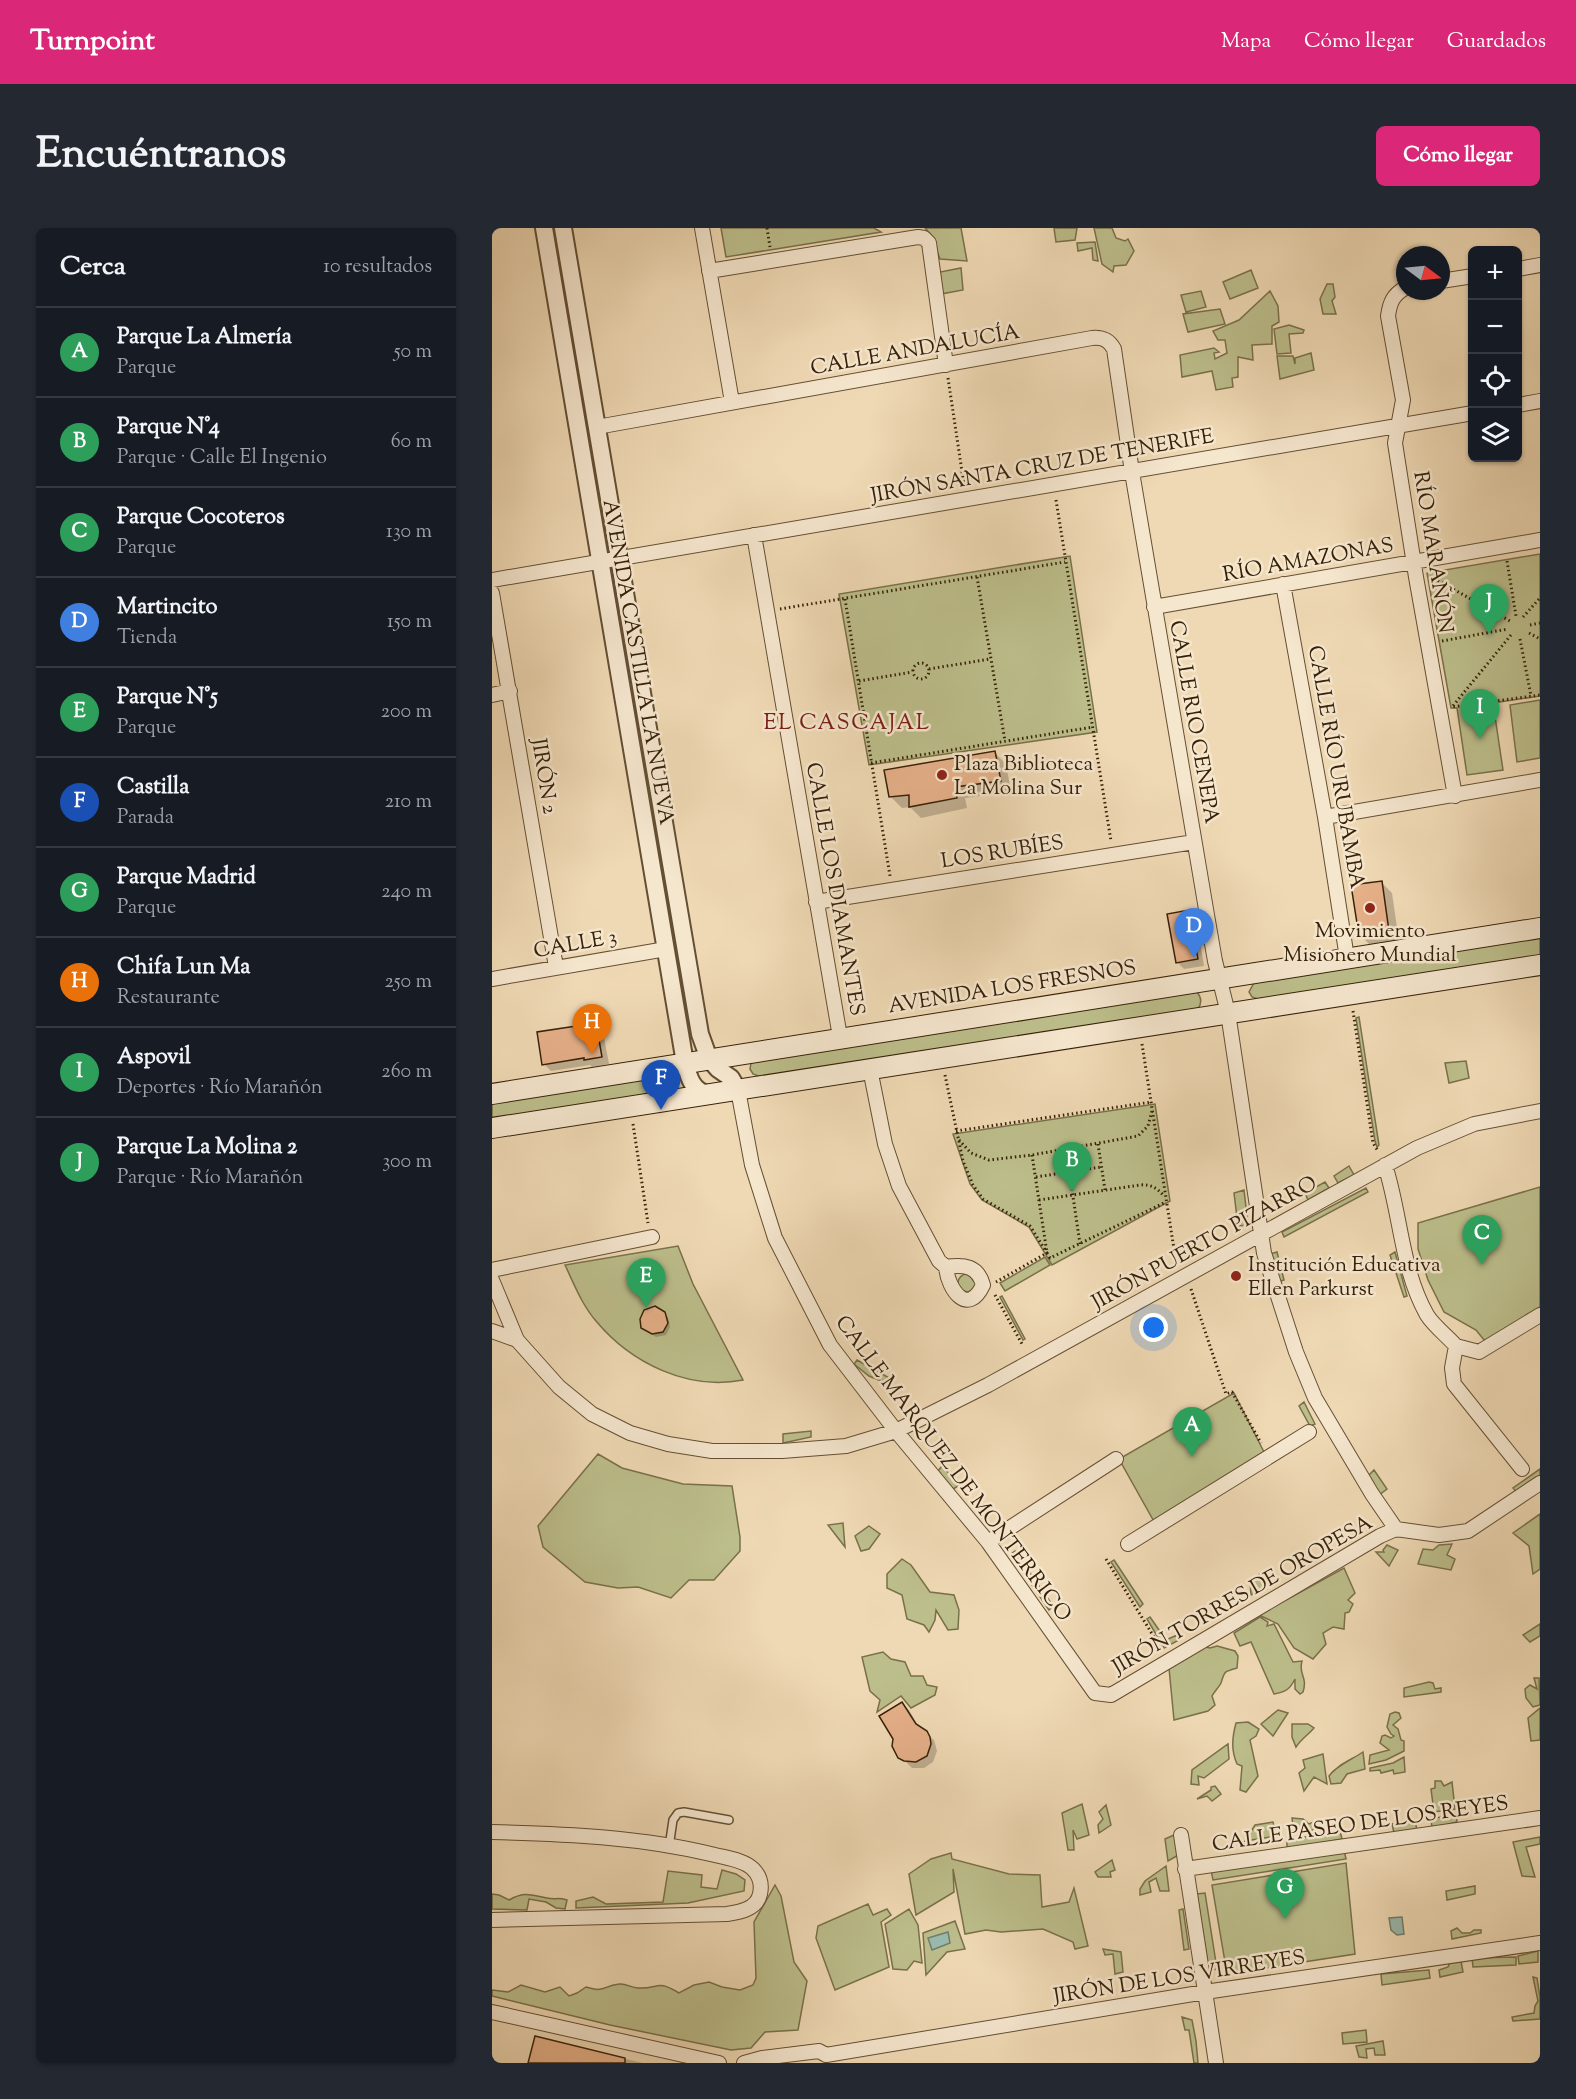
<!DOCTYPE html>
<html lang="es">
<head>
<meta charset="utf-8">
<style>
  body { margin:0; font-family:"Sorts Mill Goudy",serif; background:#242831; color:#f1f3f6 }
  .controls { position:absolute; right:18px; top:18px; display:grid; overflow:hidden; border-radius:9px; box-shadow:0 2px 4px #0004 }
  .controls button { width:54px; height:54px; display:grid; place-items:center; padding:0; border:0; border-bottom:2px solid #363941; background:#171b24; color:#f1f3f6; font:30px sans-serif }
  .compass { position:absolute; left:904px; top:18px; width:54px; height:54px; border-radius:50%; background:#171b24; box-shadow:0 2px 4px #0004; rotate:106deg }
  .you { position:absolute; left:662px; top:1100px; width:21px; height:21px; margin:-15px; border:4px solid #fff; border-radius:50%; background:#1a73e8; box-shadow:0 0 0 9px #1a73e833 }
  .badge { display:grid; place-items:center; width:39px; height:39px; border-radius:50%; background:#db2777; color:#fff; font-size:20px; font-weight:700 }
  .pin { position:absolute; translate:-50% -50px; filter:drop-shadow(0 2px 3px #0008) }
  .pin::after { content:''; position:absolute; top:32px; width:21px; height:18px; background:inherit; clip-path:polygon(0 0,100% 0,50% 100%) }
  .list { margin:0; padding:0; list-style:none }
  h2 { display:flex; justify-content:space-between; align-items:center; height:78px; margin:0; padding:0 24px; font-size:26px }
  h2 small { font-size:20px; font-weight:400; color:#9ea1a6 }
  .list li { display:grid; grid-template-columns:39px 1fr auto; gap:18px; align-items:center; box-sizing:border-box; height:90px; padding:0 24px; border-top:2px solid #363941 }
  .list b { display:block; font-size:22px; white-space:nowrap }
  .list p { margin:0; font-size:20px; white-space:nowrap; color:#9ea1a6 }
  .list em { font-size:20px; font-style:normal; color:#9ea1a6 }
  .icon { flex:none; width:33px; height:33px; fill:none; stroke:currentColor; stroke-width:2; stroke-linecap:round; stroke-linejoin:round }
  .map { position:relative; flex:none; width:1048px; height:1835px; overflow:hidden; border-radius:9px }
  header { display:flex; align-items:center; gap:36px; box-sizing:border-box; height:84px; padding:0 30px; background:#db2777; color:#fff }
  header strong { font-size:28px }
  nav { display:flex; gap:33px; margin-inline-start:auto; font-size:21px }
  .intro { display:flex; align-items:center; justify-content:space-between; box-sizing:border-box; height:144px; padding:0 36px }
  h1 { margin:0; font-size:42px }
  .button { padding:15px 27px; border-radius:9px; background:#db2777; color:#fff; font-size:21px; font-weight:700 }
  main { display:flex; gap:36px; padding:0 36px }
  aside { flex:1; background:#171b24; border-radius:9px; box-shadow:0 2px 4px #0004 }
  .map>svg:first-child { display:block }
</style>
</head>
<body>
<header>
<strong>Turnpoint</strong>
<nav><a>Mapa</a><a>Cómo llegar</a><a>Guardados</a></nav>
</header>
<div class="intro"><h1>Encuéntranos</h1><a class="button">Cómo llegar</a></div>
<main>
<aside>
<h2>Cerca<small>10 resultados</small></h2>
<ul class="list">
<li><span class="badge" style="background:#2e9e5b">A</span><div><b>Parque La Almería</b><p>Parque</p></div><em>50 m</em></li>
<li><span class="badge" style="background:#2e9e5b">B</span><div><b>Parque N°4</b><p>Parque · Calle El Ingenio</p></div><em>60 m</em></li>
<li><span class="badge" style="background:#2e9e5b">C</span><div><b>Parque Cocoteros</b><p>Parque</p></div><em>130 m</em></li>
<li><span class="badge" style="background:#3f7fe0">D</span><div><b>Martincito</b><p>Tienda</p></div><em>150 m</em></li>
<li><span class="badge" style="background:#2e9e5b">E</span><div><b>Parque N°5</b><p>Parque</p></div><em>200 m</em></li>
<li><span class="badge" style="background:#1a4fb4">F</span><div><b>Castilla</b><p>Parada</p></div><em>210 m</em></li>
<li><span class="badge" style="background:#2e9e5b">G</span><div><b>Parque Madrid</b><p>Parque</p></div><em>240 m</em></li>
<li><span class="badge" style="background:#e8710a">H</span><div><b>Chifa Lun Ma</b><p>Restaurante</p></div><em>250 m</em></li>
<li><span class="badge" style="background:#2e9e5b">I</span><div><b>Aspovil</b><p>Deportes · Río Marañón</p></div><em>260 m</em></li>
<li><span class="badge" style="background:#2e9e5b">J</span><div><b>Parque La Molina 2</b><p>Parque · Río Marañón</p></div><em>300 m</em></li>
</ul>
</aside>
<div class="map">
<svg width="1048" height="1835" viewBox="0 0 1048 1835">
  <rect width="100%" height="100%" fill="#efd9b4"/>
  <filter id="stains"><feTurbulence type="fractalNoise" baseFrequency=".00333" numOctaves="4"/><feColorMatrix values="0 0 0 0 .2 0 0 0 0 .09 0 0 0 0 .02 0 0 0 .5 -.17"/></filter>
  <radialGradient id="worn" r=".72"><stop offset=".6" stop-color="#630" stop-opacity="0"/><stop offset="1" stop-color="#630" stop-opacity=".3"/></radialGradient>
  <!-- green -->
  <path fill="#bcbe8b" stroke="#79704a" stroke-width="1.5" d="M58 0H64L117 314 111 315Z
    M229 0H382L389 4 234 29Z
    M433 0H469L475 33 448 31 439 7Z
    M562 0H585L583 12 564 14Z
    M602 0H620L624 10 633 13 636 11 642 23 634 37 622 38 621 44 610 36Z
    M603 14 606 33 601 32 600 20 586 23 585 15Z
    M469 40 471 62 449 66 448 44Z
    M759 42 766 60 738 71 731 54Z
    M835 56H841L843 69 840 73 844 86H831L828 71Z
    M709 63 714 79 694 84 689 67Z
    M778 63 786 78 787 94 780 98V116L760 117 761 132 746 129V149L740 150 741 159 724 162 720 143 690 149 688 127 722 120 727 124 722 125 723 131 735 125 733 112H726L721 103 747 92Z
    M728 81 733 96 696 104 691 86Z
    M797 97 812 102 811 105 797 106 799 125 785 126 782 101Z
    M819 125 822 142 788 151 785 128H801L803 136V130Z
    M1048 326V468L1001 475 1011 542 975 547 965 480H959L935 345Z
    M578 328 605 504 377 537 347 366Z
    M122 342 201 802 194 803 115 343Z
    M1048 472V530L1025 534 1018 477Z
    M1048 709V728L766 771 760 769 757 764 763 753Z
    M705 764C710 770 710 775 706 781L269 849 261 846 258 841 259 835 262 832Z
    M867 789 887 917 885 919 883 913 864 790Z
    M974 833 977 850 957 855 953 835Z
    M176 847 185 861 0 892V874Z
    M663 876 678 973 560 1037 537 999 490 972 478 956 461 906Z
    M857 938 862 947 846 955 842 948Z
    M833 954 837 960 816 972 813 965Z
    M1048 959V1079L993 1113 984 1102 952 1084 936 1052 926 1021V995Z
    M874 960 876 964 792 1009 790 1004Z
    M752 962 756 997 746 998 742 965Z
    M186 1018 201 1056 251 1152C196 1163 139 1135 104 1093 90 1077 82 1056 73 1037Z
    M785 1024 792 1052 786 1054 778 1026Z
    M903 1024 915 1068 912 1069 898 1027Z
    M553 1029 558 1037 513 1063 508 1055Z
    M466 1055a9 9 0 1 1 18 0a9 9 0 1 1-18 0Z
    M510 1068 533 1111 531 1112 508 1069Z
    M365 1132 401 1152 399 1157 377 1148 362 1136Z
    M742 1165 773 1226 664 1297 627 1231Z
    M812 1174 823 1196 818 1198 807 1178Z
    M319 1203V1209L291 1215V1206Z
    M106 1226 130 1240 191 1256 240 1258 248 1309V1323L222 1352H197L179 1370 146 1359 126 1360 93 1354 51 1319 46 1298Z
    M450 1238 468 1257 461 1261 446 1243Z
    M1048 1241V1247L1025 1265 1021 1260Z
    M882 1242 895 1261 887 1267 875 1249Z
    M1048 1286V1341L1041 1346 1037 1318 1021 1305Z
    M351 1295 353 1319 336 1297Z
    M377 1298 388 1306 377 1321 369 1323 363 1308Z
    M960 1316 955 1327 963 1331 959 1342 926 1336 931 1321 941 1322 947 1317Z
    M895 1317 906 1322 897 1338 884 1324H892L891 1322Z
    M523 1323 561 1378 557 1382 519 1326Z
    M410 1331 419 1337 438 1364 462 1367 467 1382 466 1401 456 1402 444 1382 443 1392 437 1404 432 1397 415 1391 410 1367 395 1360V1346Z
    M622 1332 651 1376 648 1379 619 1334Z
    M852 1340 863 1365 856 1372 861 1376 857 1384 853 1385 852 1401 841 1399 831 1405 834 1416 821 1431 802 1420 786 1396 767 1387Z
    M768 1346 774 1359 759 1367 758 1353Z
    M658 1389 674 1412 685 1407 687 1412 672 1420 655 1391Z
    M768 1389 776 1394 775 1398 782 1396 801 1434 810 1433C806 1447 816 1448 811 1464L808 1466 803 1461V1451C798 1461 794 1464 782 1466L759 1414 748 1418 742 1405Z
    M1048 1396V1408L1038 1414 1031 1407Z
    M725 1418 743 1423 746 1428 745 1440C731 1444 733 1443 729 1455 727 1459 722 1464 720 1468L723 1477 716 1483 682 1492 677 1440 713 1419 718 1420Z
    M391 1424 399 1431 413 1434 419 1448H431L435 1457 445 1459 443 1467 419 1480 409 1468 385 1484 388 1472 378 1463 370 1429Z
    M1042 1450H1047L1048 1477 1041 1479 1034 1470 1033 1461 1038 1457 1045 1461Z
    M937 1454 941 1455 943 1461 949 1460V1464L912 1469V1460Z
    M1048 1480V1512L1039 1513 1036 1490Z
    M786 1482 796 1485 781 1508 769 1496Z
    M903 1484 907 1485 909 1490 901 1497 906 1501 909 1512 912 1513V1523L894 1532 877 1536 878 1527 897 1522 888 1515 890 1508 893 1507 899 1510 902 1508 899 1506 895 1499 898 1486Z
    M756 1494 767 1501 764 1508 758 1512 766 1548 754 1564 748 1562 750 1538 745 1536C739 1522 740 1510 744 1495Z
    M800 1496H816L822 1500C816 1507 809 1511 804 1519L800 1509Z
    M736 1516 737 1531 712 1550 706 1548 707 1557 699 1556 700 1542Z
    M871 1524 873 1541 855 1546 849 1555 839 1556 837 1548C845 1537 859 1532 871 1524Z
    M831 1526 835 1556 822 1549 812 1563 807 1545 813 1540 811 1532Z
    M912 1529 913 1544 902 1546 901 1542 889 1545 888 1542 878 1543V1540L901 1535Z
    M943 1553H949L952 1558 960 1554 963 1581 942 1584 939 1561 943 1560Z
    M723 1558 729 1566 720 1573 715 1568 705 1571 719 1562V1559Z
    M590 1576 597 1607 585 1611 581 1602 582 1622H576L570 1585Z
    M614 1577 619 1597 607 1605 606 1597 611 1591 607 1584Z
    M964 1586 965 1594 940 1600 939 1591Z
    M800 1590 811 1591 817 1596 824 1593 828 1594 827 1601 802 1605Z
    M923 1593 925 1602 902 1605 900 1596Z
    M781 1594 784 1608 753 1613 763 1597Z
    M848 1603 850 1611 795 1621V1612Z
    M684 1606 688 1626 676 1633 673 1611Z
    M1048 1609V1616L1034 1619 1043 1649 1030 1648 1021 1614Z
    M852 1622 854 1631 721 1652 719 1642Z
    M459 1625 460 1631 517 1646 548 1647 550 1679 577 1674 582 1660 596 1718 583 1721 581 1714 551 1701 509 1704 494 1702 473 1706 461 1641 462 1664 424 1687 417 1646 439 1631Z
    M620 1632 623 1642 618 1644 619 1649H606L603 1644Z
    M854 1635 863 1726 735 1746 720 1657Z
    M674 1638 677 1663H668L664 1650 657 1654 659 1664 648 1667V1661L653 1653Z
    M230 1642 244 1646 253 1652 252 1663 196 1675 84 1680V1673L101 1669 114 1676 171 1674 176 1643 210 1647 209 1659 225 1661Z
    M283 1657 289 1668 302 1734 315 1753 306 1802 273 1804 259 1820 239 1822 118 1797 0 1768V1762L16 1764 29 1757 53 1764 68 1759 77 1768 85 1765 94 1759C114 1765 110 1758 127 1756 134 1755 139 1760 146 1760 168 1761 164 1751 187 1765L202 1757 217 1754 230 1759 248 1762 261 1757 264 1750 262 1694Z
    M983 1658V1666L955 1672 954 1663Z
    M713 1665 725 1741 717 1743 705 1666Z
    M0 1666 7 1667 17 1672C33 1663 38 1667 55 1670 64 1672 65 1669 75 1672L73 1681 64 1680 54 1674 37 1671 35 1682 0 1681Z
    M376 1676 381 1687 395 1681 399 1687 389 1694 397 1739 343 1762 324 1710 326 1698Z
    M417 1681 426 1697 430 1735 422 1733 415 1742 401 1741 393 1696Z
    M691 1681 697 1721 692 1722 687 1682Z
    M463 1693 473 1721 455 1724 434 1747 431 1705Z
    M965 1700 970 1705H978L982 1702H989V1705L960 1711 959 1703Z
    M611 1721 629 1724 631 1744 623 1746 621 1726 613 1727Z
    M1046 1723V1734L1027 1736 1026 1728Z
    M1024 1729V1737L981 1739 980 1730Z
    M969 1733 971 1744 948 1749 947 1742 956 1739 958 1734Z
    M937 1742 938 1750 890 1757 889 1746Z
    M1041 1749 1045 1750 1048 1769V1791L1021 1793 1020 1789 1042 1785 1043 1778 1046 1773Z
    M690 1789 700 1792 704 1813 706 1835H702L697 1802H693Z
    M874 1802 875 1814 851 1816 850 1805Z
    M891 1813 893 1827H883L882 1820 874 1821 875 1830 867 1829 864 1818Z"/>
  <!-- water -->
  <path fill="#9abaae" stroke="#727d6c" stroke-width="1.5" d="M910 1689 912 1706 905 1707 899 1702 897 1690Z
    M456 1704 458 1715 440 1722 436 1710Z"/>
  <!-- shadow -->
  <path fill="#0003" d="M503 525 514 536 519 564 473 570 475 580 429 590 418 579 410 580 399 569Z
    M889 654 900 665 907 713 879 718 868 707Z
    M697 683 704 690 712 738 692 741 685 734Z
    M104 797 111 804 117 836 100 839 98 837 59 843 52 836Z
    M172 1086 176 1089 178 1099 174 1107 164 1109 150 1100Z
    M410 1475 417 1482 428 1501 442 1512 445 1523 441 1534 432 1540H420L404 1524Z
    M44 1810 151 1835H38Z"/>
  <!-- building -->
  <path fill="#e6b089" stroke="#362108" stroke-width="1.5" d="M503 523 509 553 463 559 465 570 417 579V567L397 569 392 542Z
    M890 653 897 703 867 708 859 657Z
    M697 682 706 731 684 735 675 686Z
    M104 795 110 829 92 832V830L50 837 45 804Z
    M163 1078 173 1084 176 1095 171 1104 160 1106 149 1100 148 1091 152 1082Z
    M410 1474 424 1496 435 1503 438 1509 439 1516 435 1528 424 1534 412 1533 406 1530 400 1518 401 1511 387 1488Z
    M43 1808 133 1830V1835H36Z"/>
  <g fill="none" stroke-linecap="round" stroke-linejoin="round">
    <defs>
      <path id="service" d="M177 1619 181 1592 186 1585 192 1584 237 1592"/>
      <path id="minor" d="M210 0 240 174
        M1026 41 1048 37
        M217 43 426 9 432 10 437 15 454 137
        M949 53 981 48
        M913 60C901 67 898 74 896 88L911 172 903 215 924 349 963 568
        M1026 177 1048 173
        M105 199 600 110C611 109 617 112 622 121L640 244 715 687 723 733 736 785 772 1025 804 1124 823 1170 880 1266 904 1301
        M262 307 348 809
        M0 352 981 185
        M791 356 833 589 855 730
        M0 365 64 739
        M662 379 1048 312
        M0 467 18 463
        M833 589 1048 552
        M324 674 702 614
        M0 751 174 721
        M378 841 393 916 407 958 447 1033 454 1039C472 1036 486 1038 491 1057 476 1089 456 1062 454 1039
        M246 862 260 937 283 1010 338 1117 404 1203 496 1314 603 1465 619 1467 888 1308 904 1301 947 1307 976 1303 1048 1255
        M893 937C909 987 909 1041 935 1087 942 1098 955 1108 964 1118
        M0 1042 160 1009
        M0 1052 25 1112 67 1159 100 1186 138 1205 176 1216 220 1223H290L354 1218 404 1203 496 1157 925 920 982 896 1048 883
        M0 1103 25 1112
        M964 1118 960 1140 962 1156 1030 1241
        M964 1118 987 1124 1048 1087
        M496 1314 624 1231
        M636 1316 817 1204
        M0 1604C75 1606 150 1609 223 1627 235 1630 252 1632 261 1641 268 1648 270 1657 268 1666 265 1681 248 1684 235 1686L0 1692
        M689 1607 724 1835
        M693 1641 1048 1590
        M0 1784 227 1835
        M334 1827 713 1764 1048 1715
        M252 1835 270 1830 327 1823 334 1827"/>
      <path id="tertiary" d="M52 0 193 835C197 850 200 862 216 867
        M71 0 208 806 217 831 226 841 239 850 246 862"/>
      <path id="secondary" d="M0 866 1048 700
        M0 900 1048 737"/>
    </defs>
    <!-- service casing -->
    <use href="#service" stroke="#644f33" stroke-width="10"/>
    <!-- minor casing -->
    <use href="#minor" stroke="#644f33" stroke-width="16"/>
    <!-- tertiary casing -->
    <use href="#tertiary" stroke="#644f33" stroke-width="20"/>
    <!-- secondary casing -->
    <use href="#secondary" stroke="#362108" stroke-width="22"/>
    <!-- path -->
    <path stroke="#362108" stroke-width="3" stroke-dasharray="1.5 3" stroke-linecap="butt" d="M275 0 278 19
      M456 150 472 257
      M564 272 619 613
      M1015 333 1024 388
      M938 348 1018 393
      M485 349 513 513
      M353 371 398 648
      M288 381 573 334
      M1031 389 1048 370
      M1038 397 1048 395
      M1037 405 1048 411
      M1019 407 960 479 1048 467
      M1028 411 1039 468
      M950 413 1016 401
      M421 443a8 8 0 1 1 16 0a8 8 0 1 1-16 0Z
      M437 441 498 431
      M367 453 420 444
      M379 535 601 499
      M861 783 881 915 886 923
      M650 816 684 1034
      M453 847 471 933 481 957 491 971 538 998 555 1025 504 1054
      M141 896 156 995
      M464 903 660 874
      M467 912 479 925 497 932 540 927 646 908 656 898 660 883
      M606 916 613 962
      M574 921 588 1016
      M540 927 555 1025 558 1030 674 974
      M544 949 609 939
      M547 972 648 957C659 956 665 960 672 968
      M699 1061 734 1166 740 1164 769 1215
      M503 1067 530 1116
      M614 1331 670 1422"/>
    <!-- service -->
    <use href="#service" stroke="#f5e6ce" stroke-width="7"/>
    <!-- minor -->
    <use href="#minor" stroke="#f5e6ce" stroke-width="14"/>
    <!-- tertiary -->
    <use href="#tertiary" stroke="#f5e6ce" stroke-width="16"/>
    <!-- secondary -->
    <use href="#secondary" stroke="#f5e6ce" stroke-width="20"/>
  </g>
  <!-- markers -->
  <g fill="#8f2418" stroke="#f5e6ce" stroke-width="2">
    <circle cx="450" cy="547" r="6"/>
    <circle cx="878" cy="680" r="6"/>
    <circle cx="744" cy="1048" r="6"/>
  </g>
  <g text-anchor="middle" stroke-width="5" stroke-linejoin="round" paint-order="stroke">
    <!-- street labels -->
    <g font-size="21" fill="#362108" stroke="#f5e6ce">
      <text transform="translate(423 121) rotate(-10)" y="7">CALLE ANDALUCÍA</text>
      <text transform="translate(550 237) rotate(-10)" y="7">JIRÓN SANTA CRUZ DE TENERIFE</text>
      <text transform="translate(942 324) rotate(81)" y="7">RÍO MARAÑÓN</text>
      <text transform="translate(816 331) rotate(-10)" y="7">RÍO AMAZONAS</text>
      <text transform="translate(147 434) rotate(80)" y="7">AVENIDA CASTILLA LA NUEVA</text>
      <text transform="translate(703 494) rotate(80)" y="7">CALLE RIO CENEPA</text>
      <text transform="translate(845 539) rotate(80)" y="7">CALLE RÍO URUBAMBA</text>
      <text transform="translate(53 548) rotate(81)" y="7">JIRÓN 2</text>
      <text transform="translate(510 623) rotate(-9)" y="7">LOS RUBÍES</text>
      <text transform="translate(344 661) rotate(80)" y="7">CALLE LOS DIAMANTES</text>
      <text transform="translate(83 715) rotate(-10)" y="7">CALLE 3</text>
      <text transform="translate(520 758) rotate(-9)" y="7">AVENIDA LOS FRESNOS</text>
      <text transform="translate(712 1014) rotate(-29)" y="7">JIRÓN PUERTO PIZARRO</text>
      <text transform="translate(462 1240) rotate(53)" y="7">CALLE MARQUEZ DE MONTERRICO</text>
      <text transform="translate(750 1366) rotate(-30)" y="7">JIRÓN TORRES DE OROPESA</text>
      <text transform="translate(868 1595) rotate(-8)" y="7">CALLE PASEO DE LOS REYES</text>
      <text transform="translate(687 1748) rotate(-9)" y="7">JIRÓN DE LOS VIRREYES</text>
    </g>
    <!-- poi labels -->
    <g font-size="21" fill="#362108" stroke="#f5e6ce" text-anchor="start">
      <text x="462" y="542">Plaza Biblioteca<tspan x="462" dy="24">La Molina Sur</tspan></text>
      <text x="878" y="709" text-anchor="middle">Movimiento<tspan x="878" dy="24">Misionero Mundial</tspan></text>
      <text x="756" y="1043">Institución Educativa<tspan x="756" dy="24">Ellen Parkurst</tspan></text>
    </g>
    <!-- neighbourhood labels -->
    <g font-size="22" letter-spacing="1.5" fill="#7a1f14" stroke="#f5e6ce">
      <text x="355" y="501">EL CASCAJAL</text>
    </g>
  </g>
  <rect width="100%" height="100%" filter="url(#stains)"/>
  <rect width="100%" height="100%" fill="url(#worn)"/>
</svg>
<div class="controls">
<button>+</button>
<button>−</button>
<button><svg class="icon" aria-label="locate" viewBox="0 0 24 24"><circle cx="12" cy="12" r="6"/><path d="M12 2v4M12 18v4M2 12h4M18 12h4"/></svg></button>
<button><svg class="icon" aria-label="layers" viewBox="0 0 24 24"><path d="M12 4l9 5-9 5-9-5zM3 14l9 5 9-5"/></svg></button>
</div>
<svg class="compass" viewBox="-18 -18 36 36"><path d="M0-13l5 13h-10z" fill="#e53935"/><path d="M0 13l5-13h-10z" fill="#9ea1a6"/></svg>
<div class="you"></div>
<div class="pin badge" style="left:700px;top:1229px;background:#2e9e5b">A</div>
<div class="pin badge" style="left:580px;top:964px;background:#2e9e5b">B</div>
<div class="pin badge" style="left:990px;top:1037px;background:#2e9e5b">C</div>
<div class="pin badge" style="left:702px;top:730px;background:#3f7fe0">D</div>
<div class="pin badge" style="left:154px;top:1080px;background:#2e9e5b">E</div>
<div class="pin badge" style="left:169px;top:882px;background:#1a4fb4">F</div>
<div class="pin badge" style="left:793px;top:1691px;background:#2e9e5b">G</div>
<div class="pin badge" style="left:100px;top:826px;background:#e8710a">H</div>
<div class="pin badge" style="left:988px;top:511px;background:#2e9e5b">I</div>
<div class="pin badge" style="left:997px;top:406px;background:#2e9e5b">J</div>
</div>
</main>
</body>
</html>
